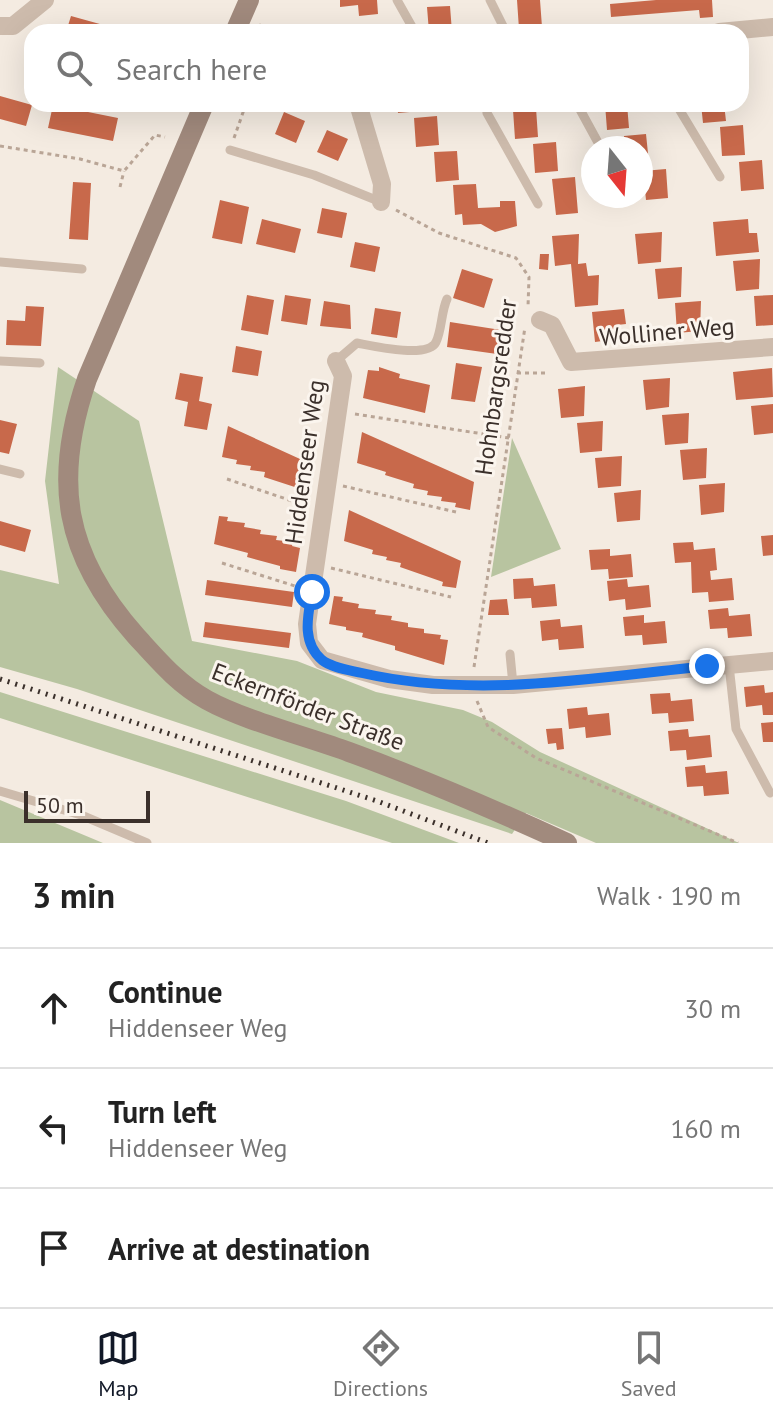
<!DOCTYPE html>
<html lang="en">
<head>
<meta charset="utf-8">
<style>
  body { margin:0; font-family:"PT Sans",sans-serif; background:#f2f2f2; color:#222 }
  .compass { position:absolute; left:581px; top:136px; width:72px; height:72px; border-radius:50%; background:#fff; box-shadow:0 8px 32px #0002; rotate:163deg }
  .scale { position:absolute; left:24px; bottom:20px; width:126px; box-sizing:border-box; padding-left:8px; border:4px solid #3b302b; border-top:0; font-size:22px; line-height:28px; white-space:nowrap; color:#3b302b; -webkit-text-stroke:6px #fbf5ee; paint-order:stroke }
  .stop { position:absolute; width:24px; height:24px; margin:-18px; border:6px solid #1a73e8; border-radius:50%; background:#fff }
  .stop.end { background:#1a73e8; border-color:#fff; box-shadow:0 2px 8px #0008 }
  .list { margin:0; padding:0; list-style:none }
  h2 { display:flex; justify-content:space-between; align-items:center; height:104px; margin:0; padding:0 32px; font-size:34px }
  h2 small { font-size:26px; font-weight:400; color:#767676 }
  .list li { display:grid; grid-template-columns:52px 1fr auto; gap:24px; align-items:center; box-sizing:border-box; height:120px; padding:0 32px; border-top:2px solid #e0e0e0 }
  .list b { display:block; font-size:30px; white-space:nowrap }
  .list p { margin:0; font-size:26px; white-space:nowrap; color:#767676 }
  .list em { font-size:26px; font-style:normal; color:#767676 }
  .icon { flex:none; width:44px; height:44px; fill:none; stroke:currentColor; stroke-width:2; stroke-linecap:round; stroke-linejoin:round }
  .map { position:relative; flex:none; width:773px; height:843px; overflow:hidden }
  .search { position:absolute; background:#fff; box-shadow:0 8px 32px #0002; left:24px; right:24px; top:24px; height:88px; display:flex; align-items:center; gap:20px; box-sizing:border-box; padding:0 28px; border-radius:24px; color:#767676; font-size:30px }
  .sheet { height:464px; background:#fff }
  nav { display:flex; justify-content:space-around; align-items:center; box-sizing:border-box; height:112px; border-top:2px solid #e0e0e0; background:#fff; font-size:22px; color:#767676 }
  nav a { display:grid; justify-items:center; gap:4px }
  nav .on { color:#111827 }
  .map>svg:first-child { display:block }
</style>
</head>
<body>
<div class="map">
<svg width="773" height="843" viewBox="0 0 773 843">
  <rect width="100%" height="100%" fill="#f4ebe1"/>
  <!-- green -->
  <path fill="#b8c4a0" d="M58 367 139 421 192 641 297 661 376 692 463 710 492 722 540 752 739 843H596L526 813 512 834 77 689 0 667V570L59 584 45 481Z
    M512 438 561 549 491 577Z
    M0 692 346 801 459 843H392L0 718Z
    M0 800 103 843H0Z"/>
  <!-- building -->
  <path fill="#c8694b" d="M340 0H377L378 14 359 16 358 5 340 7Z
    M517 0H540L542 27 519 29Z
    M656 0H712L713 17 700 18 699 10 611 17 610 4Z
    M450 6 452 32H429L427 7Z
    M71 16 125 31 124 32H66Z
    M0 96 32 105 26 126 0 119Z
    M397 104H420L421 111 398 113Z
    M605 104H627L629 128 607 130Z
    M701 104H724L726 121 703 123Z
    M53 105 118 118 113 141 48 128Z
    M536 108 538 137 515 139 513 110Z
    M284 112 305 121 296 143 275 134Z
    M437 116 439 145 416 147 414 118Z
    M743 125 745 155 722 156 720 127Z
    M327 130 348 139 338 161 317 152Z
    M646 134 649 163 641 164V148H625L624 136Z
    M556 142 558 171 535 173 533 144Z
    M457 151 459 180 436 182 434 152Z
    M762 160 764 189 741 191 739 162Z
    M666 169 668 198 646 200 643 171Z
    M575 177 578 213 556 215 552 179Z
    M73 182 91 183 88 240 69 239Z
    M476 184 478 208 500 207V201H515L517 226 495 232 481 224 463 225 462 214 455 215 453 185Z
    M220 200 249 207 242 244 212 238Z
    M322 208 347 213 342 238 317 233Z
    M262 219 301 229 295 253 256 244Z
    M748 219 749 233H757L759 252 716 256 713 222Z
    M662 232 661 262 638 264 635 234Z
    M579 234 578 264 586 263 588 276 599 275 598 305 575 307 571 264 555 266 552 236Z
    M355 242 380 247 375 272 350 267Z
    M540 254H549L548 270 539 269Z
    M760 259 759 289 736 291 733 261Z
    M682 267 681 297 658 299 655 269Z
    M462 269 493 279 484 308 453 298Z
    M247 295 274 300 268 335 241 330Z
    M285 295 311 299 307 325 281 321Z
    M773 295V325L756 326 754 296Z
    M324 301 350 305 351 329 320 326Z
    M701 301 700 331 677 333 675 303Z
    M26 306 44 307 41 346 6 345 7 320 25 321Z
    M375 308 401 312 397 338 371 334Z
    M624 309 626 324 617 325 618 339 595 342 592 312Z
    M450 322 501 330 497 354 447 347Z
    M236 346 262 351 258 376 232 372Z
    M456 363 482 367 475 402 451 399Z
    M379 367 400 374 399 378 430 385 425 413 363 398 368 370 379 371Z
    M772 368 773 397 736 400 733 372Z
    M180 373 203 377 199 401 212 404 207 430 184 426 188 402 175 399Z
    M670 378 669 407 646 410 643 380Z
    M585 386 584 416 561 418 558 389Z
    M773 404V433L754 435 751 406Z
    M689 413 688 443 665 445 662 415Z
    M0 420 17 424 9 454 0 452Z
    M603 421 602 451 580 453 577 423Z
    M228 426 311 464 307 491 264 477 265 472 250 470 251 466 236 464 237 460 222 457Z
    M362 432 474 482 470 510 455 507 456 503 441 501 442 497 427 495 428 491 413 488 414 484 385 475 386 472 357 463Z
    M707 448 706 478 683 480 680 450Z
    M622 456 621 486 598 488 595 458Z
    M725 483 724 512 701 515 699 485Z
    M641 490 640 520 617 522 614 493Z
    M349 510 461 561 456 588 442 586 443 582 400 567 401 563 386 560 387 557 372 554 373 550 344 541Z
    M219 516 228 517 227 521 245 523 244 527 261 530 260 534 277 536 276 540 293 542 292 546 300 548 296 572 280 569V566L247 557 248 553 214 544Z
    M0 521 31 530 25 552 0 545Z
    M773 535V555L763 556 761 536Z
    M693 542 694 550 715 548 717 570 710 571 711 580 732 578 734 600 709 602 708 592 692 593 691 562 675 563 673 543Z
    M610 549V556L631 554 633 577 609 579 608 569 591 570 589 550Z
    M533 578 534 586 555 584 557 606 532 608 531 598 514 599 513 579Z
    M627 579 628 587 649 585 651 607 626 610 625 599 609 601 607 581Z
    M207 580 294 592 292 607 205 595Z
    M334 596 343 597 342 601 359 604 358 608 376 610 375 614 392 616 391 620 408 623V627L424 629V633L441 635 440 639 448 640 444 665 395 650V646L362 637 363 633 346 630V627L329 624Z
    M507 599 509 615H488L490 600Z
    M728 608 729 616 750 614 752 636 728 638 727 628 710 629 708 610Z
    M644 615V623L665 621 667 643 643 645 642 635 625 636 623 617Z
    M560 619 561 627 582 625 584 648 559 650 558 639 542 641 540 621Z
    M205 622 291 633 289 648 203 637Z
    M764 685 765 693 773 692V715H763L762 705 746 707 744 687Z
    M670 693 671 701 692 699 694 721 669 723 668 713 652 714 650 694Z
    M587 707 588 715 609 713 611 735 586 738 585 727 569 729 567 709Z
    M773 722V742H763L761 723Z
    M562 728 564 749 557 750 556 743 548 744 546 729Z
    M688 729 689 737 710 735 712 757 687 760 686 750 670 751 668 731Z
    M705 765 706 773 727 771 729 794 704 796 703 786 687 787 685 767Z"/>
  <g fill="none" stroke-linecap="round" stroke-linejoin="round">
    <!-- path -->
    <path stroke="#b9a596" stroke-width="3" stroke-dasharray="4 4" stroke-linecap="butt" d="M259 24 262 32
      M234 138 246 104
      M0 146 80 159 124 171 155 135 165 137
      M120 187 124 171
      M396 210 439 233 516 258 529 277 528 307
      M517 373H547
      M355 414 509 438
      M227 479 307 506
      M343 486 456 512
      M222 563 295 586
      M331 568 451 597
      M474 667 525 327
      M477 701 488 727 536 758 738 843"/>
    <!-- lane -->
    <path stroke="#cdbbac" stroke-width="9" d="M397 0 415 32
      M490 0 506 32
      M486 104 487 113 538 204
      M577 104 601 148
      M676 104 720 177
      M230 150 314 175 381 202
      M0 262 82 269
      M0 361 40 363
      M336 361 357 343C373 346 428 359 436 342 442 330 441 312 447 299
      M0 469 20 474
      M510 654 513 685
      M729 665 736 729 770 793
      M0 791 81 815 147 843"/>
    <!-- street -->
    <path stroke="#cdbbac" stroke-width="18" d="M0 26H13L45 0
      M719 32 773 27
      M358 104 382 184 381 202
      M540 320 552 325 571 362 773 347
      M336 361 343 376 307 624 309 643 322 660 389 679 433 685H513L773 661"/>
    <!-- secondary -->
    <path stroke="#a18a7d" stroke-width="20" d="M235 32 249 0
      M204 104 87 379C52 481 64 555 136 636 158 660 178 684 207 700 243 720 308 737 349 752 423 779 495 810 567 843"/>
    <!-- rail -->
    <path stroke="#3b302b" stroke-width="5" stroke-dasharray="2 6" stroke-linecap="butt" d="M0 679 377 801 488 843"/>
  </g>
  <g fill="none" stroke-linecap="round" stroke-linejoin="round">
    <!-- route -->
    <path stroke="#1a73e8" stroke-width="10" d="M312 592C308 615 301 642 322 660 332 668 349 670 362 673 476 699 593 678 707 666"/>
  </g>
  <g text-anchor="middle" stroke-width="6" stroke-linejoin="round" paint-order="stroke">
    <!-- street labels -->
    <g font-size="24" fill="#3b302b" stroke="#fbf5ee">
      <text transform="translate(667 332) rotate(-5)" y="8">Wolliner Weg</text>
      <text transform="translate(496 387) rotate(-82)" y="8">Hohnbargsredder</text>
      <text transform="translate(305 462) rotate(-82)" y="8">Hiddenseer Weg</text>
      <text transform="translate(308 707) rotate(21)" y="8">Eckernförder Straße</text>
    </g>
  </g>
</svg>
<svg class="compass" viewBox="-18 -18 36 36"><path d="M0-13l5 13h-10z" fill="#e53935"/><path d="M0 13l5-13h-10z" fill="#767676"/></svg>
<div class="scale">50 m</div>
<div class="stop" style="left:312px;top:592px"></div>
<div class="stop end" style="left:707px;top:666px"></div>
<div class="search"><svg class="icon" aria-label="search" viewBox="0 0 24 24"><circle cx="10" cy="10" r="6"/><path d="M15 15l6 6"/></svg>Search here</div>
</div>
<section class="sheet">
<h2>3 min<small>Walk · 190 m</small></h2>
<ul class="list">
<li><svg class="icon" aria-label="ahead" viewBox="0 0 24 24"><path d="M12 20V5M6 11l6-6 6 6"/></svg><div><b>Continue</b><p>Hiddenseer Weg</p></div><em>30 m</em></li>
<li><svg class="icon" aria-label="left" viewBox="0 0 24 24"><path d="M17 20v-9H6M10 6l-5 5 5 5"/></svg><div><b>Turn left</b><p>Hiddenseer Weg</p></div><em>160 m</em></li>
<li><svg class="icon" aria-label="arrive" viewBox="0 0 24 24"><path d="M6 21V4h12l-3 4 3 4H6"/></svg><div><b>Arrive at destination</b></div></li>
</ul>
</section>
<nav>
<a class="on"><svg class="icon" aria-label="map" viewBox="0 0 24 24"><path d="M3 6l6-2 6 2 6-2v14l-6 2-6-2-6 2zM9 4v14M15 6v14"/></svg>Map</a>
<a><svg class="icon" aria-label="directions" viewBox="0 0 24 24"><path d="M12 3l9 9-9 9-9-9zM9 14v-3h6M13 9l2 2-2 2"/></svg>Directions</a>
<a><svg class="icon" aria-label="saved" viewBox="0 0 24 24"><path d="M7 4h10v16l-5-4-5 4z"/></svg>Saved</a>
</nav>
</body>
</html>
